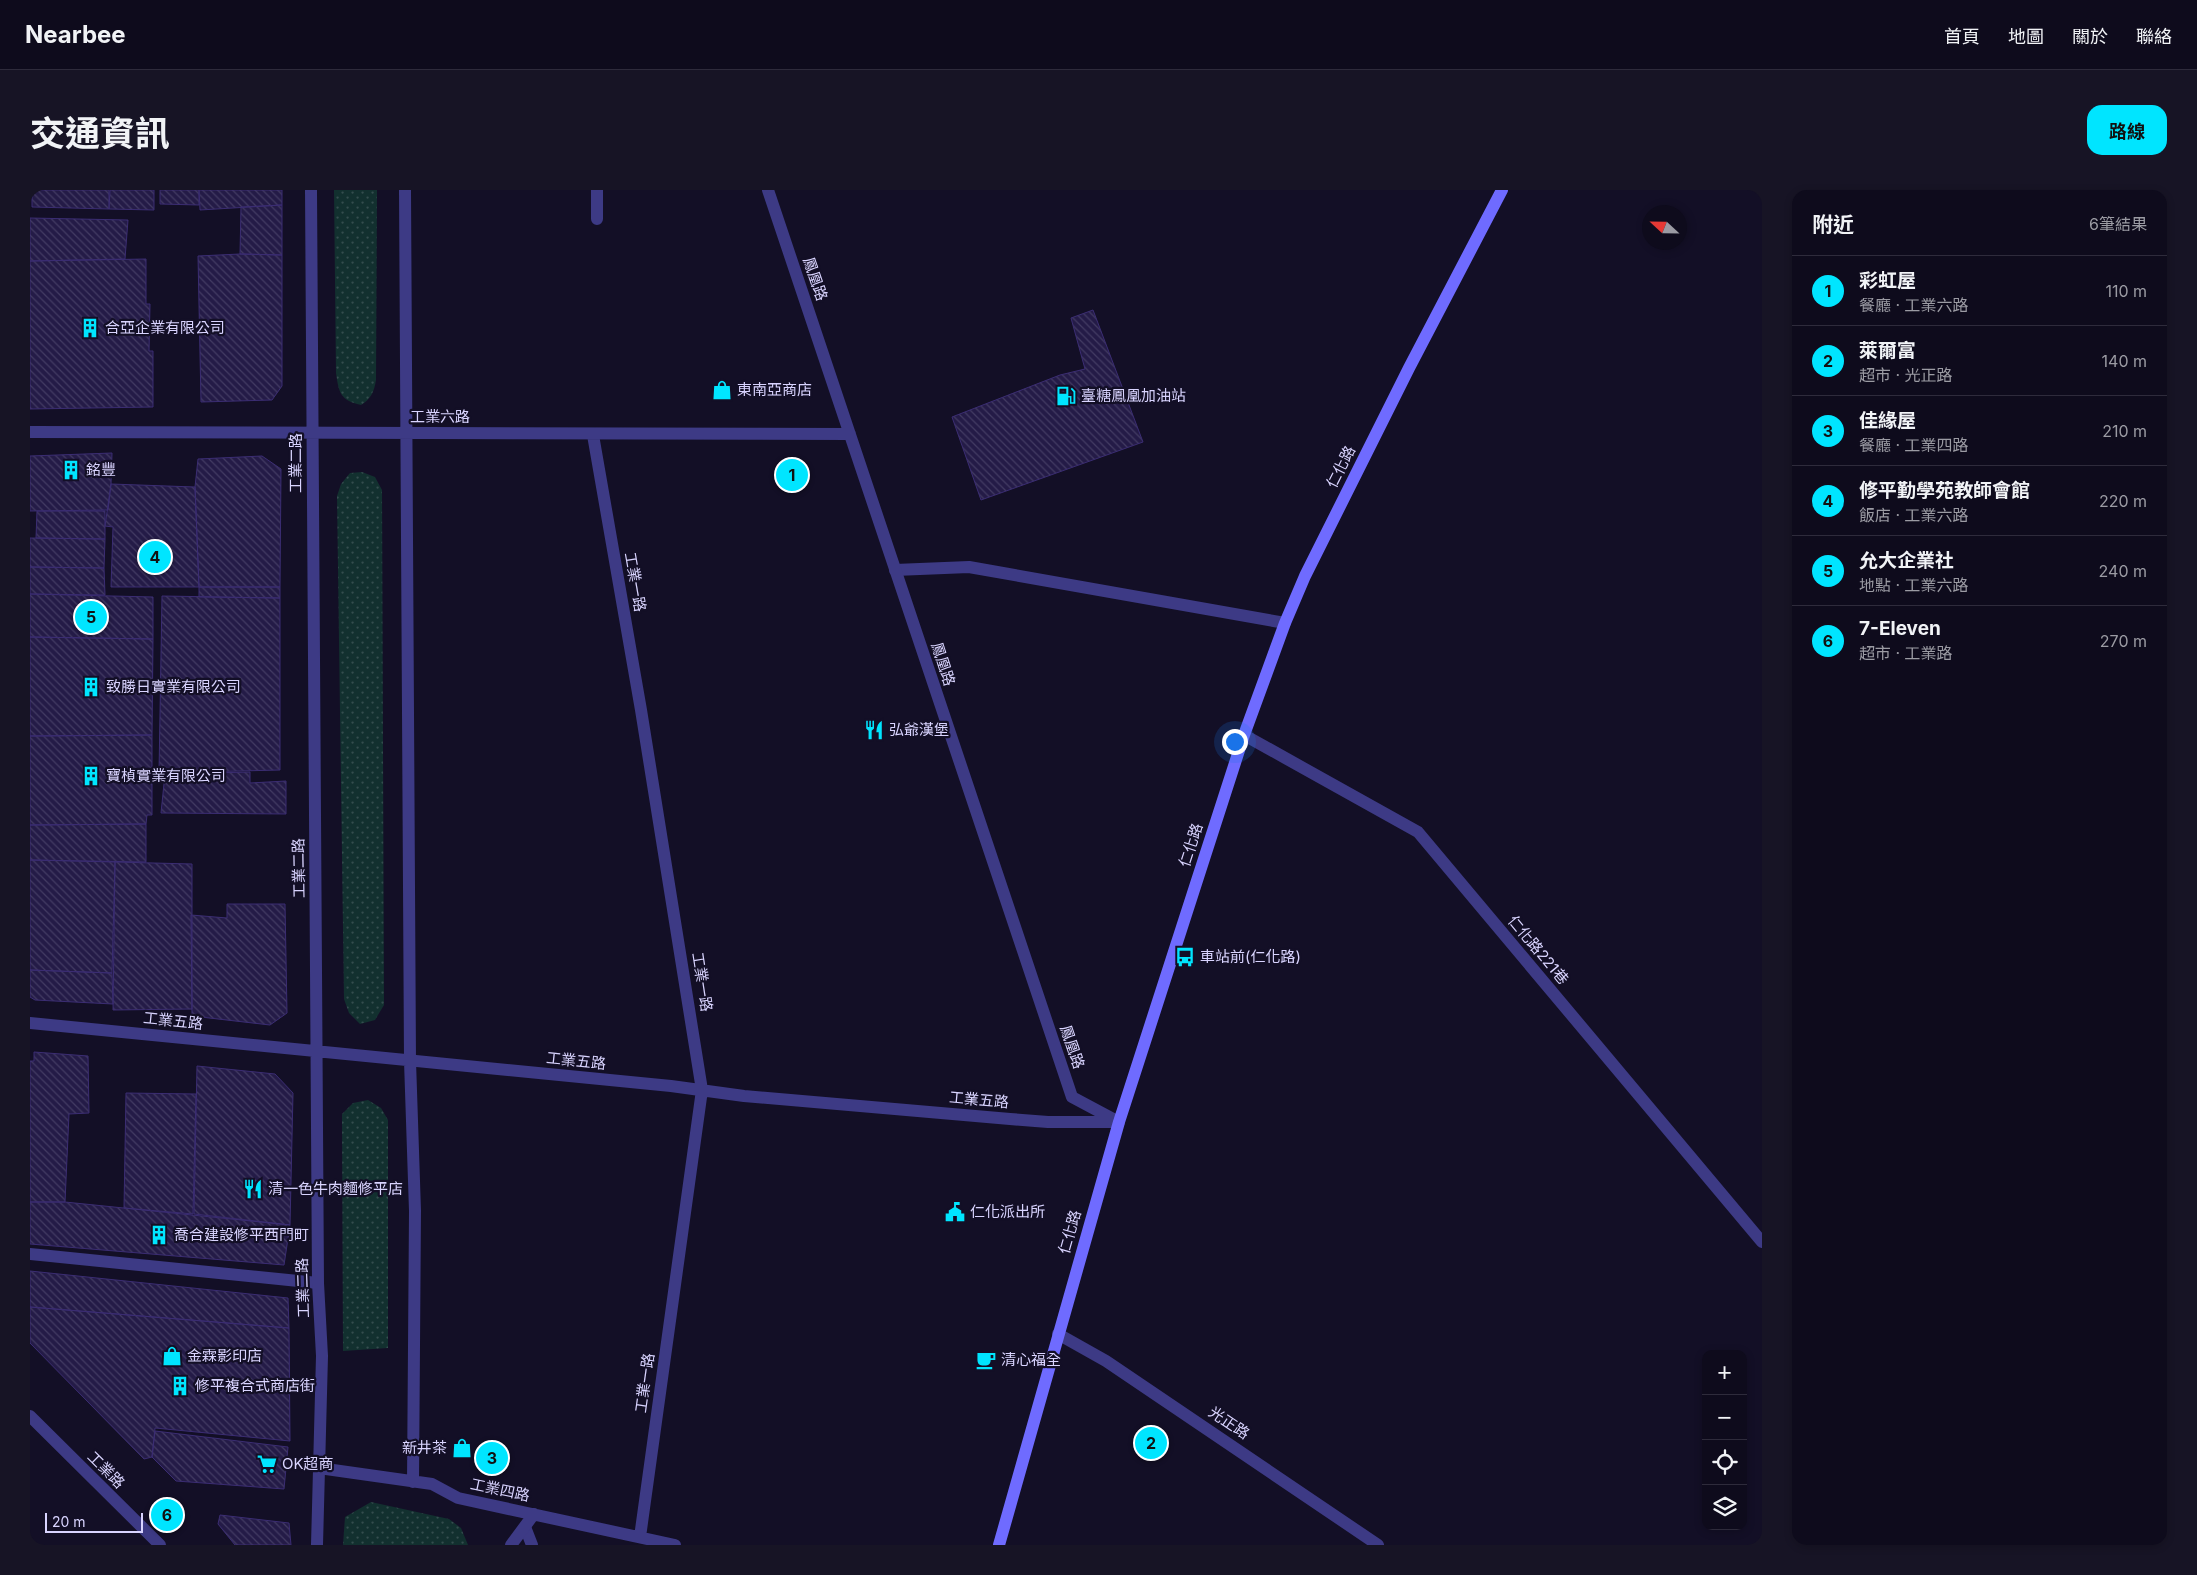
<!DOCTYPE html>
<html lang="zh-TW">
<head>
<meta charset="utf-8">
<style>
  body { margin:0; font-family:Inter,"Noto Sans TC",sans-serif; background:#171425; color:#f1f3f6 }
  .controls { position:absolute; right:15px; bottom:15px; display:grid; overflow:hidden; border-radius:10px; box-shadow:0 2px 8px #0003 }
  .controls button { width:45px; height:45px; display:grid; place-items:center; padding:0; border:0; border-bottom:1px solid #2e2b3b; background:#0e0b1c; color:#f1f3f6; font:25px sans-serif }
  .compass { position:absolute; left:1612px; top:15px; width:45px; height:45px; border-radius:50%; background:#0e0b1c; box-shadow:0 2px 8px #0003; rotate:292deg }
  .scale { position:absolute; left:15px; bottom:12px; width:98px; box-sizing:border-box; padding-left:5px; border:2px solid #d9d4ff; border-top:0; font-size:14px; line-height:18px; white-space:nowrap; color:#d9d4ff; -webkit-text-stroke:4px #130f26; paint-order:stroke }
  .you { position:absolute; left:1204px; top:551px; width:18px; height:18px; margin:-12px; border:4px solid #fff; border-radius:50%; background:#1a73e8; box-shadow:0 0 0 8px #1a73e833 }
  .badge { display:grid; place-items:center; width:32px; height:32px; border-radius:50%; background:#00e5ff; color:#111; font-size:16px; font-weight:700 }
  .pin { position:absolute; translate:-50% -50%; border:2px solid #fff; box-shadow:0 1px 5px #0006 }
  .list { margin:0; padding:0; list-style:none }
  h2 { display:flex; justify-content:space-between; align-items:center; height:65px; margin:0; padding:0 20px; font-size:21px }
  h2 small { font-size:16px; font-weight:400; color:#9b9ba3 }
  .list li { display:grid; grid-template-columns:32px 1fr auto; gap:15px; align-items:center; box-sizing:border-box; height:70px; padding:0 20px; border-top:1px solid #2e2b3b }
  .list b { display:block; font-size:19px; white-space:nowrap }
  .list p { margin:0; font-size:16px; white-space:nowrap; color:#9b9ba3 }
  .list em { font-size:16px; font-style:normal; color:#9b9ba3 }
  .icon { flex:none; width:28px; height:28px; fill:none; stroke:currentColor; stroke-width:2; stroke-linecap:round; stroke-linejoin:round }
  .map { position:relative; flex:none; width:1732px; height:1355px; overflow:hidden; border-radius:15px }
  header { display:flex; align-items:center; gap:30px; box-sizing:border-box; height:70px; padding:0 25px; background:#0e0b1c; border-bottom:1px solid #2e2b3b }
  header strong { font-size:24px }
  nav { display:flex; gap:28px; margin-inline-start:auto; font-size:18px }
  .intro { display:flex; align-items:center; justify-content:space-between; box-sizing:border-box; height:120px; padding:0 30px }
  h1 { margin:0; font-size:35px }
  .button { padding:12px 22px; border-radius:15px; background:#00e5ff; color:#111; font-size:18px; font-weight:700 }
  main { display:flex; gap:30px; padding:0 30px }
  aside { flex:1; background:#0e0b1c; border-radius:15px; box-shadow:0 2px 8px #0003 }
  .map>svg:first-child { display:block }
</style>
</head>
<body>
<header>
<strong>Nearbee</strong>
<nav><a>首頁</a><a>地圖</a><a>關於</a><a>聯絡</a></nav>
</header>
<div class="intro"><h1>交通資訊</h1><a class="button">路線</a></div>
<main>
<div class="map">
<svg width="1732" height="1355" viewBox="0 0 1732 1355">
  <defs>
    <pattern id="grass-dots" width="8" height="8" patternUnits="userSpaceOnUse" patternTransform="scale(1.25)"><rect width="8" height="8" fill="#12302f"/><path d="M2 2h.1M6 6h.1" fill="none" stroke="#344d4e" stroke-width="1.8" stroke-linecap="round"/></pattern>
    <pattern id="building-back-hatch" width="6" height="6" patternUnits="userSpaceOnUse" patternTransform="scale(1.25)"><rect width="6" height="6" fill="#241b47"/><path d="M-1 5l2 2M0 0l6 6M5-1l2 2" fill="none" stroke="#433b63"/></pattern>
  </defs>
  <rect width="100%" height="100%" fill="#130f26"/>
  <!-- grass -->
  <path fill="url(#grass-dots)" d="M304 0H347L346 190C344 202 341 209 331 215 310 210 309 203 306 183Z
    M332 282 345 287 352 300 354 815 345 830 330 834 319 823 314 809 307 306 311 294 320 283Z
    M338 910 351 918 358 930V1158L313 1161 312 924 323 913Z
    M341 1312 419 1329 431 1338 438 1355H313L315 1327Z"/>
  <!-- building -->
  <path fill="url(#building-back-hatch)" stroke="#3b2d73" d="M2 0H79V19L2 17Z
    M80 0H124V20L79 19Z
    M130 0H169V15L130 14Z
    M169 0H252V15L170 20Z
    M252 15V65L210 64 211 17Z
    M0 28 98 30 95 69 0 71Z
    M210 64 252 65V196L242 210 171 212 168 66Z
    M116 69V114H120L119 161H123V217L0 219V71Z
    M1063 120 1113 252 951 310 922 227 1030 185 1055 179 1041 128Z
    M82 263 81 294 78 320 0 321V266Z
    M232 266 251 279 250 397H169L165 297 168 269Z
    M81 294 165 297 169 397H81L83 337 75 336Z
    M7 321H75V349L6 348Z
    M0 348 75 349 74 378 0 377Z
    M0 377 74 378 75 405 0 404Z
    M169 397H250V408L169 407Z
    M0 404 123 407V449L0 447Z
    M132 406 250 408V580L129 583Z
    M0 447 123 449 122 545 0 546Z
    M122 545V625H117L116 634 0 635V546Z
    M220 582V593L256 591V624L131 623 135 584Z
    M116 634V672L0 670V635Z
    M0 670 85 672 82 783 0 780Z
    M85 672 162 674V819L83 820Z
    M197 714H255L257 823 240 835 162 826 161 725 197 728Z
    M0 780 82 783 83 814 5 810 0 807Z
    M4 862 58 866 59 923 39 924 35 1012H0V871H4Z
    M167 876 245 884 263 903 260 1035 164 1024Z
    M96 903 166 904 163 1024 94 1018Z
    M0 1012H35L260 1035 254 1075 0 1054Z
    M0 1081 258 1108 259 1138 0 1117Z
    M0 1117 259 1138 260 1251 125 1238 122 1267 114 1269 0 1153Z
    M125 1241 258 1257 254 1299 146 1291 122 1267Z
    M190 1325 259 1333 261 1355H205L188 1334Z"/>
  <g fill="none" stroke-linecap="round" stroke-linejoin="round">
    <!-- service -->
    <path stroke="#3d3a85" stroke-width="12" d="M567 29V0
      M865 380 939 377 1255 433
      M1214 545 1388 642 1732 1052
      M495 1337 502 1355"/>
    <!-- pedestrian -->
    <path stroke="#3d3a85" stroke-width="12" d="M0 1064 288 1093"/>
    <!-- minor -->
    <path stroke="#3d3a85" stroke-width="12" d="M281 0 288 1093 292 1166 287 1355
      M375 0 380 871 385 1021 383 1292
      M738 0 1042 907 1087 931
      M0 242 820 244
      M563 245 611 520 672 900 610 1347
      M0 833 641 896 714 906 980 929 1018 932H1089
      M1028 1144 1076 1171 1348 1355
      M0 1226 130 1355
      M289 1278 402 1294 428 1308 645 1355
      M481 1355 504 1324"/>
    <!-- secondary -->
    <path stroke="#6f6bff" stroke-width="12" d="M969 1355 1089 932 1214 545 1255 433 1275 386 1379 178 1472 0"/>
  </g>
  <!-- icons -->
  <defs>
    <symbol id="building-bare" viewBox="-9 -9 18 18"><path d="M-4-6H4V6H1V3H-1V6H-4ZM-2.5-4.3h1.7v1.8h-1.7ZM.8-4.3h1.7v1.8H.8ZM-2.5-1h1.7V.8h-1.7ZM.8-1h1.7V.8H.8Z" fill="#00e5ff" stroke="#130f26" stroke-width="2.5" paint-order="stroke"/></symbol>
    <symbol id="shop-bare" viewBox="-9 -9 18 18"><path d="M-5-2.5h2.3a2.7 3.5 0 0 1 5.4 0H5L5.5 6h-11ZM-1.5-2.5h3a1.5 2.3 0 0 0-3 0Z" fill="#00e5ff" stroke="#130f26" stroke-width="2.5" paint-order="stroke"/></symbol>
    <symbol id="fuel-bare" viewBox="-9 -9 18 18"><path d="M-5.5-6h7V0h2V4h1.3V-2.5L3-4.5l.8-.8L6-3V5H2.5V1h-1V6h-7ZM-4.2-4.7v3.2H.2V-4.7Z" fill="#00e5ff" stroke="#130f26" stroke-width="2.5" paint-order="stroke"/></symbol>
    <symbol id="restaurant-bare" viewBox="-9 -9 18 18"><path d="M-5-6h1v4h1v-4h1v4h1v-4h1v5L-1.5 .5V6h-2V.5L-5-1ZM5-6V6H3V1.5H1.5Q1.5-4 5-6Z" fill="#00e5ff" stroke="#130f26" stroke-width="2.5" paint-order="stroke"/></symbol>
    <symbol id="bus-bare" viewBox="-9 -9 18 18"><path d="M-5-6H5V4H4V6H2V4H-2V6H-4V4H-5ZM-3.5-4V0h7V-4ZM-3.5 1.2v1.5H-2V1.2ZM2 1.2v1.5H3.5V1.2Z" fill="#00e5ff" stroke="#130f26" stroke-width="2.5" paint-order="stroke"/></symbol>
    <symbol id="civic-bare" viewBox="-9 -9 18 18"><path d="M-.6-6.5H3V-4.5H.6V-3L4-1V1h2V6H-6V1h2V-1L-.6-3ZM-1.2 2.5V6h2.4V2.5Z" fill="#00e5ff" stroke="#130f26" stroke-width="2.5" paint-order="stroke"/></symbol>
    <symbol id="cafe-bare" viewBox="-9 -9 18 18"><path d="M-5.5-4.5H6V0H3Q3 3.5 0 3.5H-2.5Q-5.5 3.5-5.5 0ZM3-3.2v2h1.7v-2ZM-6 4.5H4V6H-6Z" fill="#00e5ff" stroke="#130f26" stroke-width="2.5" paint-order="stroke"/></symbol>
    <symbol id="supermarket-bare" viewBox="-9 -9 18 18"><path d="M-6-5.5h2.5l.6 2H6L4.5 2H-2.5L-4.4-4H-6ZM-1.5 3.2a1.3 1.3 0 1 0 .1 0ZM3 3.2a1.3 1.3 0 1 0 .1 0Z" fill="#00e5ff" stroke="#130f26" stroke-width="2.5" paint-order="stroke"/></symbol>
  </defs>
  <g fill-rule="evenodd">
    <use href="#building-bare" x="46" y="124" width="28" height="28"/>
    <use href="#shop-bare" x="678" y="186" width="28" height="28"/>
    <use href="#fuel-bare" x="1022" y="192" width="28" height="28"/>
    <use href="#building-bare" x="27" y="266" width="28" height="28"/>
    <use href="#building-bare" x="47" y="483" width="28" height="28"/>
    <use href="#restaurant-bare" x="830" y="526" width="28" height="28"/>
    <use href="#building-bare" x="47" y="572" width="28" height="28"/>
    <use href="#bus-bare" x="1141" y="753" width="28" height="28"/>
    <use href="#restaurant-bare" x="209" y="985" width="28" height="28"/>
    <use href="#civic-bare" x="911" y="1008" width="28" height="28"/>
    <use href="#building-bare" x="115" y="1031" width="28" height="28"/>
    <use href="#shop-bare" x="128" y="1152" width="28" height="28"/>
    <use href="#cafe-bare" x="942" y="1156" width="28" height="28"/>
    <use href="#building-bare" x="136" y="1182" width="28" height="28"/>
    <use href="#shop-bare" x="418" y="1244" width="28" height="28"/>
    <use href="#supermarket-bare" x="223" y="1260" width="28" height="28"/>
  </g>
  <g text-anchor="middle" stroke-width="4.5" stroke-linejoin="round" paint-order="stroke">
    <!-- street labels -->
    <g font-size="15" fill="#d9d4ff" stroke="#130f26">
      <text transform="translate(785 89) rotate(71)" y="5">鳳凰路</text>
      <text x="410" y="232">工業六路</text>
      <text transform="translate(266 273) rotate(-90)" y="5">工業二路</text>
      <text transform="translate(1311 277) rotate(-63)" y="5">仁化路</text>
      <text transform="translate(605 392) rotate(80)" y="5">工業一路</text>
      <text transform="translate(913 474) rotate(72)" y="5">鳳凰路</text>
      <text transform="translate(1161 655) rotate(-72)" y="5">仁化路</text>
      <text transform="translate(269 678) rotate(-91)" y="5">工業二路</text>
      <text transform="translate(1508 760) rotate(50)" y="5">仁化路221巷</text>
      <text transform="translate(672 792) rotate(81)" y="5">工業一路</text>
      <text transform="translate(143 831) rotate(6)" y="5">工業五路</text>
      <text transform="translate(1042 857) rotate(71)" y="5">鳳凰路</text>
      <text transform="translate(546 871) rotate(6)" y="5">工業五路</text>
      <text transform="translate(949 910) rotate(5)" y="5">工業五路</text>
      <text transform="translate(1040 1042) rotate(-74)" y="5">仁化路</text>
      <text transform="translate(273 1098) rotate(-92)" y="5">工業二路</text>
      <text transform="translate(615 1193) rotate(-82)" y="5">工業一路</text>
      <text transform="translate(1199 1233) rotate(34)" y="5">光正路</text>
      <text transform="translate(76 1280) rotate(45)" y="5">工業路</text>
      <text transform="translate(470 1300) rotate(12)" y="5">工業四路</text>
    </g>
    <!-- poi labels -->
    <g font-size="15" fill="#d9d4ff" stroke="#130f26" text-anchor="start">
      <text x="75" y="143">合亞企業有限公司</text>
      <text x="707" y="205">東南亞商店</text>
      <text x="1051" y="211">臺糖鳳凰加油站</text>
      <text x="56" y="285">銘豐</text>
      <text x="76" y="502">致勝日實業有限公司</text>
      <text x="859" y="545">弘爺漢堡</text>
      <text x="76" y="591">寶楨實業有限公司</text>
      <text x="1170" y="772">車站前(仁化路)</text>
      <text x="238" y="1004">清一色牛肉麵修平店</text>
      <text x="940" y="1027">仁化派出所</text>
      <text x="144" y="1050">喬合建設修平西門町</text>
      <text x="157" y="1171">金霖影印店</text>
      <text x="971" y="1175">清心福全</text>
      <text x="165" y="1201">修平複合式商店街</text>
      <text x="417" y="1263" text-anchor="end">新井茶</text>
      <text x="252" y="1279">OK超商</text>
    </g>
  </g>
</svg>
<div class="controls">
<button>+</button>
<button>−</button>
<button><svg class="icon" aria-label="locate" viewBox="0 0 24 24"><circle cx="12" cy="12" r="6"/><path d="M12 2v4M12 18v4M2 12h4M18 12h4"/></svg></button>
<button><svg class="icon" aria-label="layers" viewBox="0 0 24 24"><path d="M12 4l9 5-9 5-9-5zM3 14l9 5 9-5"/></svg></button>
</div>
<svg class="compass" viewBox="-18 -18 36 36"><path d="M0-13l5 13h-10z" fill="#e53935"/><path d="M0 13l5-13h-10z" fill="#9b9ba3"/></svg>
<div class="scale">20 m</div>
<div class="you"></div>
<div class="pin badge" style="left:762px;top:285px">1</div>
<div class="pin badge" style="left:1121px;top:1253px">2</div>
<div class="pin badge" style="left:462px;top:1268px">3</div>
<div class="pin badge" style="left:125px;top:367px">4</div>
<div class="pin badge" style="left:61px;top:427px">5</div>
<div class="pin badge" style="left:137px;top:1325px">6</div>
</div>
<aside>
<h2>附近<small>6筆結果</small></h2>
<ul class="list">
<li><span class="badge">1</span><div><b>彩虹屋</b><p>餐廳 · 工業六路</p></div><em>110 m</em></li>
<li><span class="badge">2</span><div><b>萊爾富</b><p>超市 · 光正路</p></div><em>140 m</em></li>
<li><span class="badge">3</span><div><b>佳緣屋</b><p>餐廳 · 工業四路</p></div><em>210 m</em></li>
<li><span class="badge">4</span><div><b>修平勤學苑教師會館</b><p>飯店 · 工業六路</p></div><em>220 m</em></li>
<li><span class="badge">5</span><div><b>允大企業社</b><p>地點 · 工業六路</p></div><em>240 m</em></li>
<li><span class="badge">6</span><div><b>7-Eleven</b><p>超市 · 工業路</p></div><em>270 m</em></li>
</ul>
</aside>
</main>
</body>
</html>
